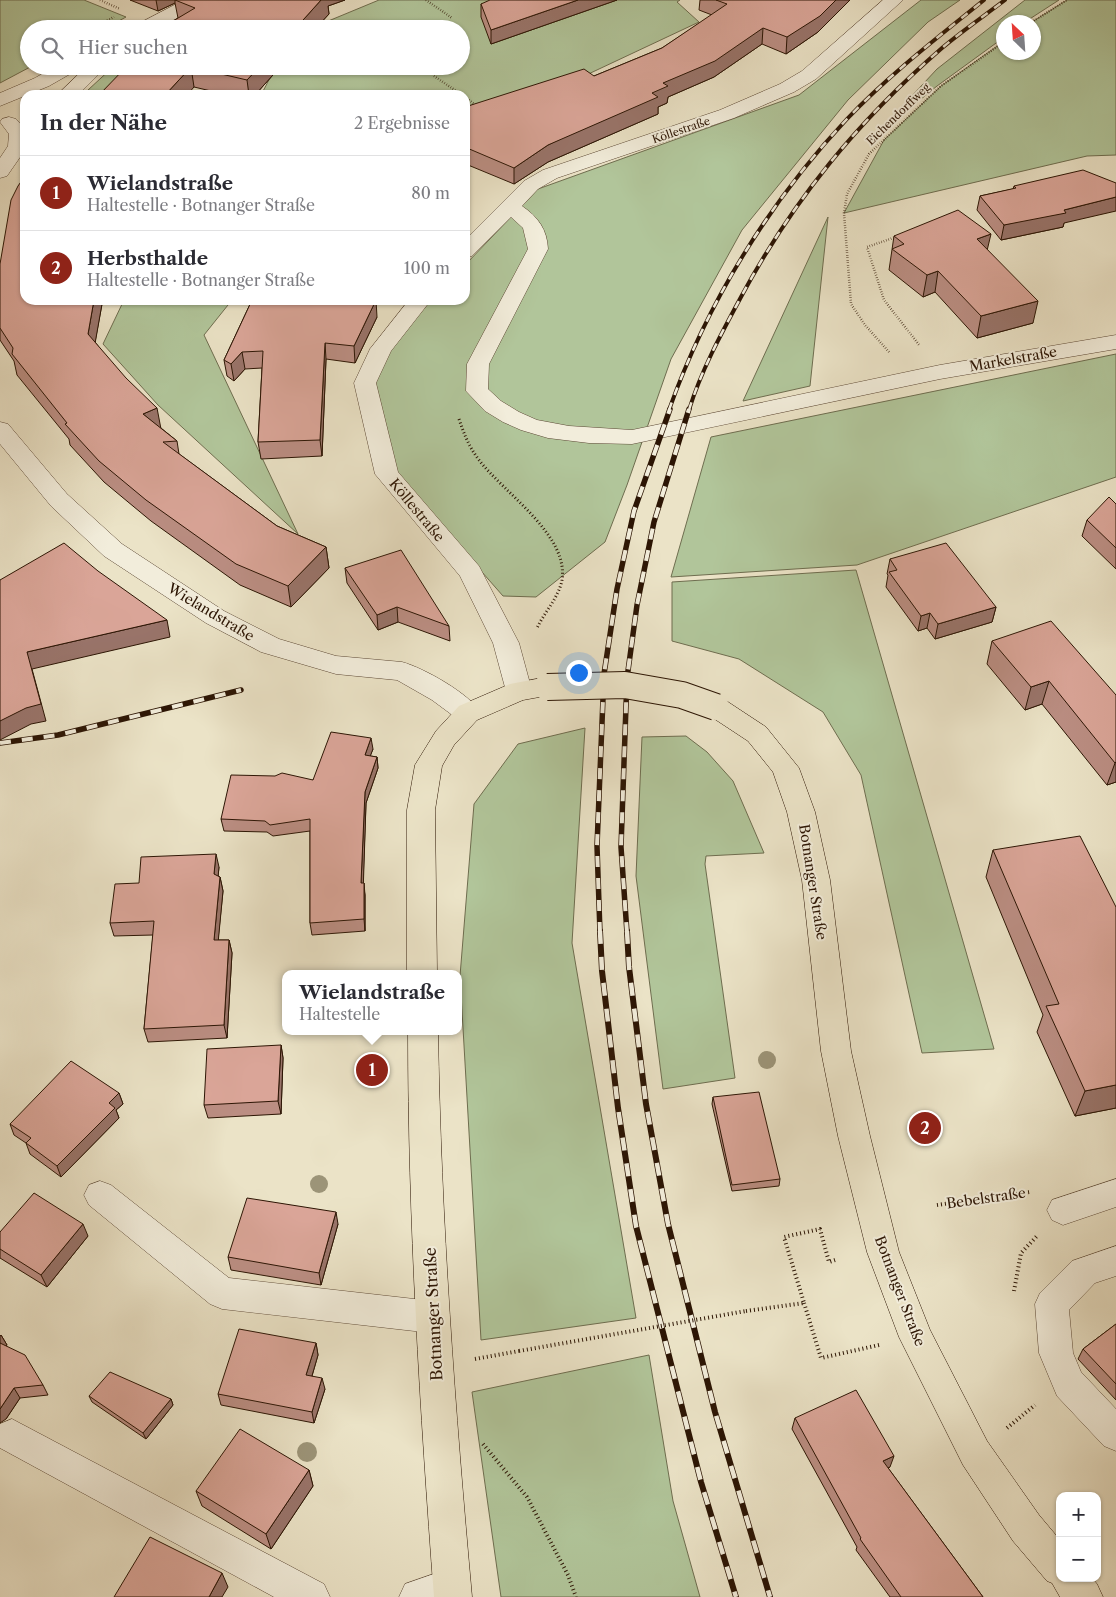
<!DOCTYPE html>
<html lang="de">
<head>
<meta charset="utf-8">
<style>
  body { margin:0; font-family:"Libre Caslon Text",serif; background:#f7f7f7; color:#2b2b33 }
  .controls { position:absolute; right:15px; bottom:15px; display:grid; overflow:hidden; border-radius:10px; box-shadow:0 1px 4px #0004 }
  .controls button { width:45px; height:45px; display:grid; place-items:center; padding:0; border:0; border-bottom:1px solid #e1e1e2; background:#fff; color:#2b2b33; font:25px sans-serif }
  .compass { position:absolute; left:996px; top:15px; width:45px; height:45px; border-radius:50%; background:#fff; box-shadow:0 1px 4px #0004; rotate:335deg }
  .you { position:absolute; left:578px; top:672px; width:18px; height:18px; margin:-12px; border:4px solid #fff; border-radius:50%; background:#1a73e8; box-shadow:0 0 0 8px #1a73e833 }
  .badge { display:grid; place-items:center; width:32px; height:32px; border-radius:50%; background:#8f2418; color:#fff; font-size:16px; font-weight:700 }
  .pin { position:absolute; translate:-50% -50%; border:2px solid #fff; box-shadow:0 1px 5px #0006 }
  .popup { position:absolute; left:282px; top:970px; width:180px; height:65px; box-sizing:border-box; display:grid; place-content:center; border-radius:10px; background:#fff; filter:drop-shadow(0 1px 4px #0005); font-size:16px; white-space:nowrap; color:#7c7c81 }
  .popup b { font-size:19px; color:#2b2b33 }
  .popup::after { content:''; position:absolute; left:50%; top:100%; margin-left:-10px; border:10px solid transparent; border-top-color:#fff }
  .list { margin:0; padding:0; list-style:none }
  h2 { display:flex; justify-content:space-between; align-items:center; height:65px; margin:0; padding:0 20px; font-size:21px }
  h2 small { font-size:16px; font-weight:400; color:#7c7c81 }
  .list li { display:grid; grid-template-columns:32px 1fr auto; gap:15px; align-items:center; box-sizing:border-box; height:75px; padding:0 20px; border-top:1px solid #e1e1e2 }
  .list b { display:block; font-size:19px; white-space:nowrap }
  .list p { margin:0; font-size:16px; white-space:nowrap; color:#7c7c81 }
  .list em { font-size:16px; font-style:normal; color:#7c7c81 }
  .icon { flex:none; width:28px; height:28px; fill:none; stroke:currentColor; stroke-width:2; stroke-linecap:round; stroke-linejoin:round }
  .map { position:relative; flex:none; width:1116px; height:1597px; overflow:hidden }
  .search { position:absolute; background:#fff; box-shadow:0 1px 4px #0004; left:20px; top:20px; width:450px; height:55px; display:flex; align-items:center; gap:12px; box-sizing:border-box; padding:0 18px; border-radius:28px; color:#7c7c81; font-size:19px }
  .panel { position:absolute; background:#fff; box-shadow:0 1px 4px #0004; left:20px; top:90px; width:450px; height:215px; border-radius:15px }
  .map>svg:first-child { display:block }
</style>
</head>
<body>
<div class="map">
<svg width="1116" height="1597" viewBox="0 0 1116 1597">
  <rect width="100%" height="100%" fill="#ebe3c7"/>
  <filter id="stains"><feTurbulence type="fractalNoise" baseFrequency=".004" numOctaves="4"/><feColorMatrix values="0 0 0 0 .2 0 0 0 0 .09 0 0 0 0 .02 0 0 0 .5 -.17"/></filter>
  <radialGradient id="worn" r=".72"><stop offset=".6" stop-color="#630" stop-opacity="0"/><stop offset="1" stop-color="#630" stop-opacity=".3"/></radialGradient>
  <!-- green -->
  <path fill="#b1c59a" stroke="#6e6d4f" d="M0 0H84L126 17 104 29H29V66H32L0 83Z
    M379 0H680L677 2 699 22 582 77 465 111V95H261L271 76 246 66H461V29H309Z
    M921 0H960L928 22 848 100 742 230 671 359 627 485 605 542 536 597 503 596 396 474 373 382 393 346 431 300H465V265L538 189 799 95Z
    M1025 0H1059L1025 22H1004L1003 38 937 86 871 140 937 69Z
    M1067 0H1116V155L1087 156 844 213 884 140 941 86 1003 42 1004 52H1034V22H1032Z
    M114 66H136L106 95 88 90Z
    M828 217 810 386 743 401Z
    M124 300H232L204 335 298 534 158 405 103 344Z
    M1116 354V477L857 565 671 577 711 437Z
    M856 570 994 1049 922 1053 861 775 823 712 739 659 672 641V582Z
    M585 728 572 943 636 1318 481 1340 460 976 474 804 518 744Z
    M686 736 707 752 733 781 764 853 706 856 705 864 735 1078 663 1089 636 876 642 737Z
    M649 1355 673 1501 700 1597H501L472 1392Z"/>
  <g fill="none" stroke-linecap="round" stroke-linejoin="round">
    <defs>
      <path id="minor" d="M184 0H207L204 4 156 29H133L136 25Z
        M883 0H903L816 79 794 92 734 118 557 178 538 189 522 206C538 217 547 229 548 249L489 364 488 389 501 401 519 412 537 420 569 426 632 430 940 365 1116 335V349L940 379 632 444 589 443 548 438 521 430 503 422 485 411 466 391 467 364 528 249 523 228 511 217 472 256 465 258V240L524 181 543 170 720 110 780 84 802 71Z
        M56 66H79L77 70 49 86 0 106V93L35 78Z
        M87 66H107L78 95H57Z
        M9 117 16 119 25 128V150L7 176 0 178V158L8 146 9 134 0 122 2 119Z
        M409 300H431L391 351 376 383 398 472 479 566 519 643 532 691 528 698 519 701 510 698 506 691 493 643 460 576 375 474 354 383 370 349Z
        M0 422 8 424 67 494 122 544 224 611 279 639 336 656 402 662C424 668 470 694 481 713L477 720 468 723 459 720 432 700 397 680 336 674 261 652 206 623 104 556 51 506 0 444Z
        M1116 1179V1207L1063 1225 1052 1220 1047 1210 1052 1200Z
        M100 1181 111 1185 229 1278 432 1301 444 1306 449 1317 444 1328 432 1333 222 1309 210 1304 89 1205 84 1195 89 1185Z
        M1116 1246V1276L1095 1283 1069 1310 1073 1353 1081 1372 1116 1409V1451L1104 1446 1057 1396 1039 1353 1035 1304 1040 1293 1072 1261Z
        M12 1419 324 1584 330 1597H274L0 1448V1424Z
        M451 1568 464 1573 469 1586 465 1597H399L405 1584Z"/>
      <path id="major" d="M547 677 556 680 560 687 556 694 523 700 477 720 454 745 442 766 435 810 437 974H407V810L415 765 436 731 459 706 510 684Z
        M716 697 725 700 766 727 799 768 815 812 830 880 851 1051 870 1136 899 1252 930 1330 987 1441 1039 1515 1060 1540V1578H1092L1097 1584 1103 1597H1060L1052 1583 1047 1581 1013 1541 963 1465 899 1337 867 1252 838 1136 821 1051 802 880 787 812 773 772 748 741 707 714 703 707 707 700Z
        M408 1031H438C441 1220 455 1409 472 1597H434C420 1409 408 1220 408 1031Z"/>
    </defs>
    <!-- minor casing -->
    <use href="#minor" stroke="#5c4835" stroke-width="1"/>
    <!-- major casing -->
    <use href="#major" stroke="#2c1504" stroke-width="1"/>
    <!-- path-far2 -->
    <path stroke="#2c1504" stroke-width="2.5" stroke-dasharray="0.5 2" stroke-linecap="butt" d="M100 0 120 9
      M426 0 452 18
      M1032 22 1067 0
      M96 26 114 17
      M434 76 462 95
      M465 97 477 106
      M896 237 867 247 884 300 920 346
      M889 352 865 325 851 304 844 213 847 194 869 154 941 86 1004 42"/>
    <!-- path-far1 -->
    <path stroke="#2c1504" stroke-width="3" stroke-dasharray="1 2.5" stroke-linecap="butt" d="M459 419C464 434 469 447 479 460 504 493 569 535 562 580 559 597 544 613 537 628"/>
    <!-- path -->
    <path stroke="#2c1504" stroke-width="4" stroke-dasharray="1 3" stroke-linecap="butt" d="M937 1205 1030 1192
      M1014 1291 1021 1253 1038 1235
      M804 1303 821 1358 879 1345
      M746 1311 804 1303 784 1237 820 1229 829 1262 835 1260
      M475 1359 519 1351
      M1007 1428 1035 1405
      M483 1444 527 1497 568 1575 576 1597"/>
    <!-- minor -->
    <use href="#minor" fill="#f2eddb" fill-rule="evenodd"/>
    <!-- major -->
    <use href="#major" fill="#ebe3c7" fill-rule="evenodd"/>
    <defs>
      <path id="rail-far2" d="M669 410C707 303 769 202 847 119 889 75 937 38 984 0
        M689 410C701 371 721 334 741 297 793 200 858 121 942 48 962 31 984 16 1005 0"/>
      <path id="rail-far1" d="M0 743 58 735 241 690
        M600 933 597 846 604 674 617 589 634 511 670 409
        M627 933 621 847 627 678 637 605 654 522 689 409"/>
      <path id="rail" d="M600 931 602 971 618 1108 636 1226 701 1482 736 1597
        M627 931 629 967 646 1104 668 1224 715 1412 770 1597"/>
    </defs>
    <!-- rail-far2 casing -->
    <use href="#rail-far2" stroke="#2c1504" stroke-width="4"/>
    <!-- rail-far1 casing -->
    <use href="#rail-far1" stroke="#2c1504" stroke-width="5.5"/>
    <!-- rail casing -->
    <use href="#rail" stroke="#2c1504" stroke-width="6"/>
    <!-- rail-far2 -->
    <use href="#rail-far2" stroke="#f2eddb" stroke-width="2.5" stroke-dasharray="8" stroke-linecap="butt"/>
    <!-- rail-far1 -->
    <use href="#rail-far1" stroke="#f2eddb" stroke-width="4" stroke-dasharray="11" stroke-linecap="butt"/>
    <!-- rail -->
    <use href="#rail" stroke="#f2eddb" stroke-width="4.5" stroke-dasharray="13" stroke-linecap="butt"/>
    <defs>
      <path id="major-bridge" d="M547 687 625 685 682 695 716 707"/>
    </defs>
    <!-- major-bridge casing -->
    <use href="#major-bridge" stroke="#2c1504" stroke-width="28" stroke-linecap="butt"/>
    <!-- path-bridge -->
    <path stroke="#2c1504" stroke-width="4" stroke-dasharray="1 3" stroke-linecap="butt" d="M519 1351 746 1311"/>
    <!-- major-bridge -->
    <use href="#major-bridge" stroke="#ebe3c7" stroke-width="26"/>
  </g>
  <!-- trees -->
  <g fill="#9c9478">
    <circle cx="767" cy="1060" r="9"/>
    <circle cx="319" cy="1184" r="9"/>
    <circle cx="307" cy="1452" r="10"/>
  </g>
  <!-- wall -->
  <path fill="#bb8e83" stroke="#2c1504" d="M130 0H345L328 6 329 14 315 29H163L178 18 175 3 158 11Z
    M617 0 491 44 481 17V4Z
    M700 0H850L818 32 786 54 762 44 714 77 668 97 667 103 658 107V114L548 162 514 184 468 165 465 166V107L594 76 662 48 712 15 699 10Z
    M127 66H281L255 95H228L194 87Z
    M1014 186 1064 223 1063 227 1001 240 977 210 980 196 1013 189Z
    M894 236 987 249 1033 323 977 338 935 292 923 297 889 270Z
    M0 264 25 300H101L102 304 95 342 161 428 177 441 179 454 277 526 326 547 329 568 291 607 240 585 151 521 104 482 70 445 69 439 17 375 14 361 0 340Z
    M252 300 377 317 355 363 326 359 322 456 261 459 258 442 262 368 245 369 234 381 227 376 224 360Z
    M1116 504V569L1082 536 1087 520Z
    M890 559 996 607 992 622 935 639 927 628 918 631 886 587 888 575 887 574Z
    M345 568 449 626 450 641 398 622 378 630 347 583Z
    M992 641 1116 695V782L1107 785 1042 704 1025 710 987 664Z
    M373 749 370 756 377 757 378 768 366 803 363 883 365 895V931L312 935 310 923V831L273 836 267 832 224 831 221 819 313 780Z
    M993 850 1116 907V1108L1075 1116 1037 1032 1043 1015 986 877Z
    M219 867 218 876 220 877 223 891 218 940H229L232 953 227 1038 148 1042 144 1029 153 935 114 936 110 923 139 883Z
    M281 1045 283 1058 281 1114 208 1118 204 1105Z
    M119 1093 123 1104 116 1110 119 1118 61 1177 30 1154 26 1143 14 1135 10 1124Z
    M713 1097 780 1179 779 1186 732 1191 712 1104Z
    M338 1224 321 1285 231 1270 228 1257Z
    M0 1232 88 1236 47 1287 0 1258Z
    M1116 1324V1400L1078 1359 1083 1349Z
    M1 1335 7 1345 6 1346 43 1385 48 1395 20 1398 6 1419Z
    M316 1343 318 1355 312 1376 325 1389 314 1423 221 1405 218 1394Z
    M89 1396 171 1399 173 1405 146 1439 92 1402Z
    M795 1418 890 1467 888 1468 983 1597H890L856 1550 857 1547 792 1429Z
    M309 1470 313 1486 271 1549 202 1506 196 1491Z"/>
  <!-- shaded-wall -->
  <path fill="#99746a" stroke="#2c1504" d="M156 0H175V3L158 11Z
    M321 0H345L328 6 329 14 315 29H295Z
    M578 0H617L491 44V30Z
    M836 0H850L818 32 786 54 787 37Z
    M763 28 762 44 714 77 668 97 667 103 658 107V114L548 162 514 184V168L548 145 652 93 663 83Z
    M260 66H281L255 95H249L247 80Z
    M191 67 194 87 187 95H165Z
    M467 148 468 165 465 166V149Z
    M1116 197V211L1064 223 1063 227 1001 240 1004 225Z
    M991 234 986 255 977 239Z
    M938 271 935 292 923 297 927 275Z
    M94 300H101L102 304 93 355 88 334Z
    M376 300 377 317 355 363 354 346Z
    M1038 301 1033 323 977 338 981 316Z
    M325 343 326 359 322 456 320 440Z
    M242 352 245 369 234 381 231 364Z
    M157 408 161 429 143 414Z
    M326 547 329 568 291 607 288 586Z
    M397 607 398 622 378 630 377 615Z
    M996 607 992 622 935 639 938 624Z
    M930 613 927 628 918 631 921 616Z
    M167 620 170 637 32 669 46 721 31 724 0 740V721L27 652Z
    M1049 681 1042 704 1025 710 1031 687Z
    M371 738 373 749 366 767 365 755Z
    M377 757 378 768 366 803 363 895 361 883 365 792Z
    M1116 762V782L1107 785 1115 763Z
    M216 854 219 867 217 888 214 874Z
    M220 877 223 891 217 954 214 940Z
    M364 883 365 895V931L364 919Z
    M229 940 232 953 227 1038 224 1025Z
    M281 1045 283 1058 281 1114 278 1101Z
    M1116 1085V1108L1075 1116 1085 1091Z
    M119 1093 123 1104 116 1110 119 1118 61 1177 57 1166 109 1103Z
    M336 1212 338 1224 321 1285 319 1273Z
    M83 1224 88 1236 47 1287 41 1275Z
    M1 1335 7 1345 2 1352 0 1349V1336Z
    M316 1343 318 1355 309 1386 306 1375Z
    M322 1378 325 1389 314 1423 312 1412Z
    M14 1388 20 1398 6 1419 0 1423V1409Z
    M171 1399 173 1405 146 1439 143 1433Z
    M894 1456 890 1467 879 1472 883 1461Z
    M309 1470 313 1486 271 1549 266 1534Z
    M222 1573 228 1587 222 1597H209Z"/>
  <!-- building -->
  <path fill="#daa598" stroke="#2c1504" d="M175 0H321L295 29H163L168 24 195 8Z
    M490 0H578L491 30 481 4Z
    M716 0H836L820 16 787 37 763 28 715 61 663 83 668 86 652 93 658 97 548 145 514 168 467 148 465 149V107L584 69 594 76 662 48 727 4Z
    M127 66H260L247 80 191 67 165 95H99Z
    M1083 170 1116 183V197L1064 210 1066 213 1004 225 980 196 1016 188 1014 186Z
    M25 176V300H94L88 334 126 378 157 408 143 414 177 441 163 442 277 526 326 547 288 586 236 564 146 500 99 461 65 424 67 423 12 354 13 348 0 328V264L11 200 18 186Z
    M958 210 991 234 977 239 1038 301 981 316 938 271 927 275 892 249 904 244 894 236Z
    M252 300H376L354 346 325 343 320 440 258 442 263 351 242 352 231 364 224 360Z
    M1109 497 1116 504V548L1087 520Z
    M64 543 98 571 167 620 27 652 41 704 26 708 0 721V580Z
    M946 543 996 607 938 624 930 613 921 616 889 572 897 570 890 559Z
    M401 550 449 626 397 607 377 615 345 568Z
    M1051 621 1116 695V762L1115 763 1049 681 1031 687 992 641Z
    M331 732 371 738 365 755 377 757 365 792 361 883H364V919L310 923V819L270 825 265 821 221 819 231 775 275 776 282 773 313 780Z
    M1080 836 1116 907V1085L1085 1091 1046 1006 1059 1004 993 850Z
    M216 854 214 874 220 877 214 940H229L224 1025 144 1029 154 921 110 923 115 884 139 883 141 857Z
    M281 1045 278 1101 204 1105 207 1049Z
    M71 1061 119 1093 109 1103 115 1108 57 1166 26 1143 31 1138 10 1124Z
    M759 1092 780 1179 732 1185 713 1097Z
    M34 1193 83 1224 41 1275 0 1249V1232Z
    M247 1198 336 1212 319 1273 228 1257Z
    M1116 1324V1384L1083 1349Z
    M239 1329 316 1343 306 1375 322 1378 312 1412 218 1394Z
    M0 1343 25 1355 43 1385 14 1388 0 1409Z
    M110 1372 171 1399 143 1433 89 1396Z
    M856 1390 894 1456 883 1461 983 1597H901L860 1539 861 1538 795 1418Z
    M240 1429 309 1470 266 1534 196 1491Z
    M150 1537 222 1573 209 1597H114Z"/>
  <g text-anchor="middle" stroke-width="4" stroke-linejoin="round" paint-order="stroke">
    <!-- far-street labels -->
    <g font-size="11" fill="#2c1504" stroke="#f2eddb">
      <text transform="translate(898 114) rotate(-44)" y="4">Eichendorffweg</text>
      <text transform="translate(681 130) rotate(-19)" y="4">Köllestraße</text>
    </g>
    <!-- street labels -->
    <g font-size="14" fill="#2c1504" stroke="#f2eddb">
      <text transform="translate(1013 359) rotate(-10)" y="5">Markelstraße</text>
      <text transform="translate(417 510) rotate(50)" y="5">Köllestraße</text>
      <text transform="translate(211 612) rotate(31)" y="5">Wielandstraße</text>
      <text transform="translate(813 882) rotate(81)" y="5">Botnanger Straße</text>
      <text transform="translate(986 1198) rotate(-8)" y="5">Bebelstraße</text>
      <text transform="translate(900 1291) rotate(69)" y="5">Botnanger Straße</text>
    </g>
    <!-- near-street labels -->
    <g font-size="16" fill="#2c1504" stroke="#f2eddb">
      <text transform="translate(433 1314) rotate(-93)" y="6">Botnanger Straße</text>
    </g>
  </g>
  <rect width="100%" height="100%" filter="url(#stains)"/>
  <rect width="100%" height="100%" fill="url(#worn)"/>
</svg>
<div class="controls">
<button>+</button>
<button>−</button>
</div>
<svg class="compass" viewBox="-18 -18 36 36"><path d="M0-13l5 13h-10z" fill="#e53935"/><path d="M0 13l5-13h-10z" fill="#7c7c81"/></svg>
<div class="you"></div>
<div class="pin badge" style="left:372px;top:1070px">1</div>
<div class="popup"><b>Wielandstraße</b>Haltestelle</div>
<div class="pin badge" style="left:925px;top:1128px">2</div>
<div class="search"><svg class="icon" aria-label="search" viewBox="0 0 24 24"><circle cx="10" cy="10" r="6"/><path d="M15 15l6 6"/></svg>Hier suchen</div>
<section class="panel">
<h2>In der Nähe<small>2 Ergebnisse</small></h2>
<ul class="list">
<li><span class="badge">1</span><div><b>Wielandstraße</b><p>Haltestelle · Botnanger Straße</p></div><em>80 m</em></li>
<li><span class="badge">2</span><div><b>Herbsthalde</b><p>Haltestelle · Botnanger Straße</p></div><em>100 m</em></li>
</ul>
</section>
</div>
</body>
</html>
